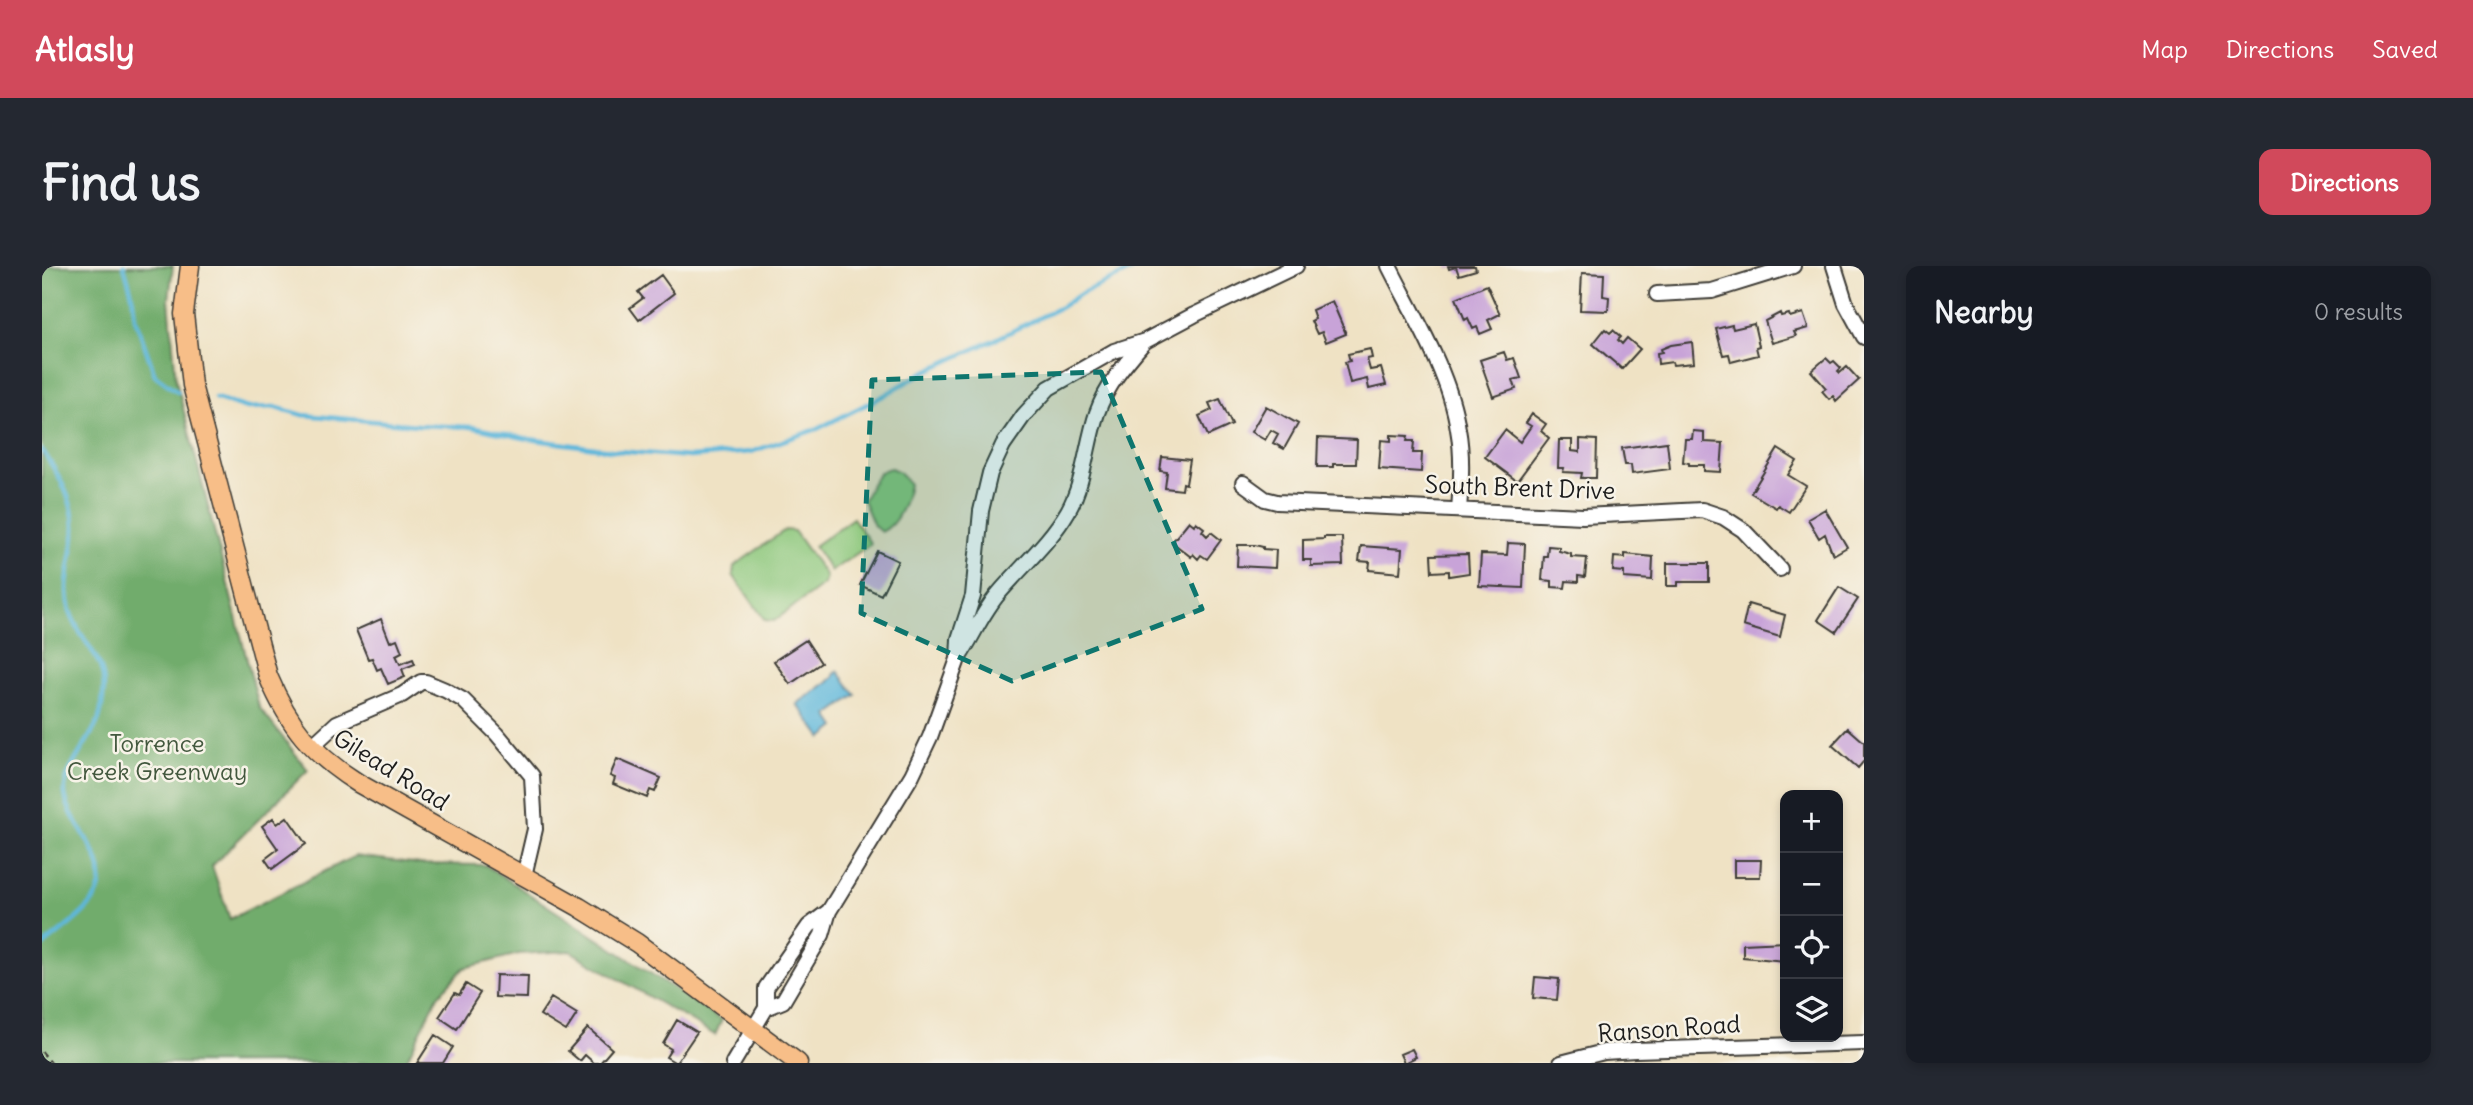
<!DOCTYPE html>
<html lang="en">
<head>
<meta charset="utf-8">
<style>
  body { margin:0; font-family:Delius,sans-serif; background:#242831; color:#f1f3f6 }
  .controls { position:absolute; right:21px; bottom:21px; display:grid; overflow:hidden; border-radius:14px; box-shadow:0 4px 10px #0003 }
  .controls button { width:63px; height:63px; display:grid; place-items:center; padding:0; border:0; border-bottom:2px solid #363941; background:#171b24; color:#f1f3f6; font:35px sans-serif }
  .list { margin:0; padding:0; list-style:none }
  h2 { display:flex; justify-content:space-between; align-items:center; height:91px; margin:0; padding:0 28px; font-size:30px }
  h2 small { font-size:23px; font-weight:400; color:#9ea1a6 }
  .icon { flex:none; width:38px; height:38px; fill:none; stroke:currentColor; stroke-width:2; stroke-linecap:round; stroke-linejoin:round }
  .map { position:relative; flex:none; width:1822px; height:797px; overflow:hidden; border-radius:14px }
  header { display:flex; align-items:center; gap:42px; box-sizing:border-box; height:98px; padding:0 35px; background:#d1495b; color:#fff }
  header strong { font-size:33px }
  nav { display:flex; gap:38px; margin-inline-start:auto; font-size:24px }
  .intro { display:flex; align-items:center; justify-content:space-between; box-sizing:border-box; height:168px; padding:0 42px }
  h1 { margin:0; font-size:49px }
  .button { padding:18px 32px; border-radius:14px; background:#d1495b; color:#fff; font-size:24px; font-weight:700 }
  main { display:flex; gap:42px; padding:0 42px }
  aside { flex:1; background:#171b24; border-radius:14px; box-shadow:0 4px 10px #0003 }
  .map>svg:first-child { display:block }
</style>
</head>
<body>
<header>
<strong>Atlasly</strong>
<nav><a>Map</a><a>Directions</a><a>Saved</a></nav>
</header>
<div class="intro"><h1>Find us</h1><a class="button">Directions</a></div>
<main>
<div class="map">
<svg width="1822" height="797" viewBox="0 0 1822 797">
  <rect width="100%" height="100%" fill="#f7f3e8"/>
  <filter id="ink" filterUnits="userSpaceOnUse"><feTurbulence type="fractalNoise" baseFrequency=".0143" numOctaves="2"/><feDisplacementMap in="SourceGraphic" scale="14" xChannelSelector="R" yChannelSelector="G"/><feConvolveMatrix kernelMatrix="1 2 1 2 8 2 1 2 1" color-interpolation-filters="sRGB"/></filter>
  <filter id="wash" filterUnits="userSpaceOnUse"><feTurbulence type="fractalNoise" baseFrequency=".00686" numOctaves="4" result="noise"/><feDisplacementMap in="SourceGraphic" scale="28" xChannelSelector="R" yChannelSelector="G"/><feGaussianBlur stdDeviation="1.57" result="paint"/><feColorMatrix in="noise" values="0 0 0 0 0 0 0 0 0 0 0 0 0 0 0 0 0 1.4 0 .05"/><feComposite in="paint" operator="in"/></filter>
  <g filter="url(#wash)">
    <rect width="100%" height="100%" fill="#efe2c4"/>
    <!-- green -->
    <path fill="#8cc77c" stroke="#54724c" stroke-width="2" d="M849 202 857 206 867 218C864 235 856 259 839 266L832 260 821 234C830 222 831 205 849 202Z
      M811 252 829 278 789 305 772 280Z
      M743 264 752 265 784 310 782 318 732 355 723 354 691 309 692 300Z"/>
    <!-- forest -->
    <path fill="#71ac6c" stroke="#466444" stroke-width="2" d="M0 0H131L127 33 134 114 217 441 266 504 170 600 188 653 313 590 379 598 443 599 680 754 673 769 528 685 477 688 422 702 396 730 363 797H0Z"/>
    <!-- water -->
    <path fill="#5db7db" stroke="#3c6a7c" stroke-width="2" d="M796 405 814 429 786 449 794 461 780 472 755 438 792 411V409Z"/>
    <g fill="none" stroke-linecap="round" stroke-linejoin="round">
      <!-- stream -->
      <path stroke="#5db7db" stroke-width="4.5" d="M82 0 90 28 93 52 113 109 136 126
        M173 132 205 142 232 141 261 149 376 159 430 161 487 173 576 185 648 191 709 186 775 163 841 130 880 107 952 74 1019 41 1040 27 1099 0
        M0 184C15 206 32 233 32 261 33 291 19 315 28 345 38 378 67 391 61 431 60 440 59 450 55 457 46 477 20 507 23 528 28 562 70 590 56 626 48 646 17 666 0 681"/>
    </g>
    <g id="blocks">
      <!-- building -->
      <path fill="#c8a3d8" d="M1406 0H1433L1434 4 1417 9 1414 1 1407 3Z
        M1540 7 1562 8 1561 30 1567 31 1566 45 1538 44Z
        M619 9 632 27 597 54 588 42 601 32 596 26Z
        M1445 19 1458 48 1446 54 1450 63 1438 68 1435 61 1431 63 1426 52 1423 54 1414 32Z
        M1290 35 1304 68 1284 76 1280 66 1275 68 1269 55 1273 53 1270 44Z
        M1738 47 1739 50 1747 48 1748 51 1761 47 1766 62 1752 66 1754 70 1730 77 1723 55Z
        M1712 58 1717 80 1714 81 1716 89 1689 96 1687 88 1681 89 1674 63 1690 59 1691 63Z
        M1563 63 1568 67 1571 64 1579 71 1576 74 1580 78 1585 72 1598 83 1580 103 1551 78Z
        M1650 76 1652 97 1631 99 1630 96 1616 98 1615 87 1620 86 1619 83 1629 79Z
        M1328 83 1330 92 1325 93 1328 104 1339 102 1344 119 1327 123 1325 113 1308 117 1303 96 1308 95 1306 88Z
        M1462 86 1465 94 1472 92 1479 112 1471 114 1474 123 1451 131 1438 94Z
        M1784 92 1789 97 1792 95 1799 102 1796 105 1798 107 1805 101 1817 114 1794 135 1791 130 1787 133 1780 125 1784 122 1769 105Z
        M1178 133 1190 159 1166 170 1157 150 1170 144 1167 137Z
        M1224 140 1256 158 1242 183 1231 177 1236 168 1229 164 1223 174 1209 166Z
        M1490 148 1504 158 1499 165 1507 172 1475 215 1443 191 1463 164 1478 176 1489 160 1484 157Z
        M1651 165 1662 166V176L1681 177 1679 206 1662 205V199H1647V197L1641 196 1643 173H1650Z
        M1349 169 1366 170 1365 175H1372L1371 187H1380L1379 206 1337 203 1339 174 1349 175Z
        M1276 172 1315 174 1314 198H1291V201H1275Z
        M1538 173 1555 174 1554 212H1539L1540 207 1521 206 1522 202H1516L1517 174H1530V185L1538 186Z
        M1625 176 1628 203 1590 208 1589 199H1583L1580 182Z
        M1736 183 1755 195 1746 209 1764 220 1747 246 1736 239 1734 242 1709 227Z
        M1120 191 1148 194 1144 218 1141 217 1140 224 1123 222 1125 206 1118 205Z
        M1783 243 1805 281 1791 289 1783 268 1777 272 1766 253Z
        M1147 255 1152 259 1154 256 1162 262 1160 265 1165 270 1169 266 1179 274 1165 293 1159 289 1156 293 1151 288 1149 291 1130 276Z
        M1282 271H1300L1301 299 1269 300V294H1261V274L1282 273Z
        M1466 277 1483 278 1481 322 1437 320 1439 288 1465 289Z
        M1196 279H1213L1221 281V283L1234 284 1233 302 1195 300Z
        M1319 280 1360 283 1358 307 1327 304 1328 296 1317 295Z
        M1506 280 1517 281V285L1529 288V291L1545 292 1543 311 1536 310V316L1524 315 1523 322 1510 321V315L1500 314 1502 290H1505Z
        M835 285 856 295 839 329 818 319Z
        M1426 288 1427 307 1407 310V305L1390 306 1389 289Z
        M1583 288 1611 291 1610 314 1582 312V306L1571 305 1572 291 1583 292Z
        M1625 297H1667V316H1636V320H1625Z
        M1797 321 1816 333 1794 366 1776 354Z
        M1706 338 1743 349 1738 371 1701 360Z
        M339 353 348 376 355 373 360 386 354 389 358 398 371 393 373 398 360 403 363 411 346 418 339 402 335 404 330 392 326 393 314 364Z
        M764 374 779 397 748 418 732 395Z
        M1806 462 1822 476V495L1816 502 1790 479Z
        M575 493 619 512 613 526 608 524 605 532 571 518 573 512 568 510Z
        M245 551 264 578 230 603 223 593 236 583 220 560 231 552 235 558Z
        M1692 594H1719L1718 611H1692Z
        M1743 676V695L1701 691V678Z
        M454 709 486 710 485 732 453 731Z
        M1493 711 1517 713 1515 734 1491 732Z
        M424 718 438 727 415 763 397 751 413 727 417 729Z
        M509 732 535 748 524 765 498 749Z
        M635 754 655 766 634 797 624 791 629 783 621 778Z
        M546 762 570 783 558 797H552L543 789 538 795 526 785Z
        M393 769 411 781 401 797H375Z
        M1370 783 1374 791 1362 797 1358 788Z"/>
    </g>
  </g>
  <g filter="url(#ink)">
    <use href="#blocks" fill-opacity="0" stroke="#3c3a35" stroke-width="2"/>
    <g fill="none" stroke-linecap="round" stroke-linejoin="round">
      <defs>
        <path id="minor" d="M1347 0C1372 50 1408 108 1416 163 1421 190 1419 217 1417 244
          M1792 0 1804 38 1822 71
          M1615 28 1670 25 1751 0
          M1201 217 1223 233 1235 236 1541 250 1660 244 1681 251 1701 264 1738 303
          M917 391C931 370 940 347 957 327 980 300 1008 276 1026 245 1043 215 1044 179 1055 147 1065 119 1083 98 1102 76
          M269 481 295 457 360 429 379 416H384L403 424 421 434 455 468 490 510 493 563 482 610
          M724 742 741 735 780 669 787 645 870 509 888 471 916 393 917 373 931 330 939 245 948 207 961 179 982 149 1007 122 1072 85 1103 75 1152 49 1254 0
          M691 797 724 742V722L767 660 787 645
          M1519 797 1562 786 1593 784 1822 777"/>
        <path id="major" d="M148 0 142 48 150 119 226 410C247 460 270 488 316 517L537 641 595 677 756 797"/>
      </defs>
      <!-- minor casing -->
      <use href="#minor" stroke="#3c3a35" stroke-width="18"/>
      <!-- major casing -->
      <use href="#major" stroke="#3c3a35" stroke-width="21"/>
      <!-- path -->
      <path stroke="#3c3a35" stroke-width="2.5" stroke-dasharray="5 5" stroke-linecap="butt" d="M0 786 9 797"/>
      <!-- minor -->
      <use href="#minor" stroke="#fff" stroke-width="14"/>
      <!-- major -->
      <use href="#major" stroke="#f7be88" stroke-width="18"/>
    </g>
  </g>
  <!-- marked area -->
  <path fill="#0f766e" fill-opacity="0.2" stroke="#0f766e" stroke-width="5" stroke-dasharray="14 9" stroke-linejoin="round" d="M1059 106 1160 343 970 415 819 347 830 114Z"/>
  <g text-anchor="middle" stroke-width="5" stroke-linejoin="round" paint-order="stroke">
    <!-- street labels -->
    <g font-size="24" fill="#1c1c1c" stroke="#f7f3e8">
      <text transform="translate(1478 222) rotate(2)" y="8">South Brent Drive</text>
      <text transform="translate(349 504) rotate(32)" y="8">Gilead Road</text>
      <text transform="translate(1627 763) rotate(-4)" y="8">Ranson Road</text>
    </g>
    <!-- park labels -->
    <g font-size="24" fill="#43583e" stroke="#f7f3e8">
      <text x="115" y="486">Torrence<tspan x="115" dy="28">Creek Greenway</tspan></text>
    </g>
  </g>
</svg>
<div class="controls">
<button>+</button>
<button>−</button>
<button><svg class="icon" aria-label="locate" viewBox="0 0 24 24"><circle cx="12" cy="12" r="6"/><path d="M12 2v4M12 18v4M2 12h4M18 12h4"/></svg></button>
<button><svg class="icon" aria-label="layers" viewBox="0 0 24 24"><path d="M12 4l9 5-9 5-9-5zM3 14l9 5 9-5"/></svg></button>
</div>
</div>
<aside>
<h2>Nearby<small>0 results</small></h2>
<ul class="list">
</ul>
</aside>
</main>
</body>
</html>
